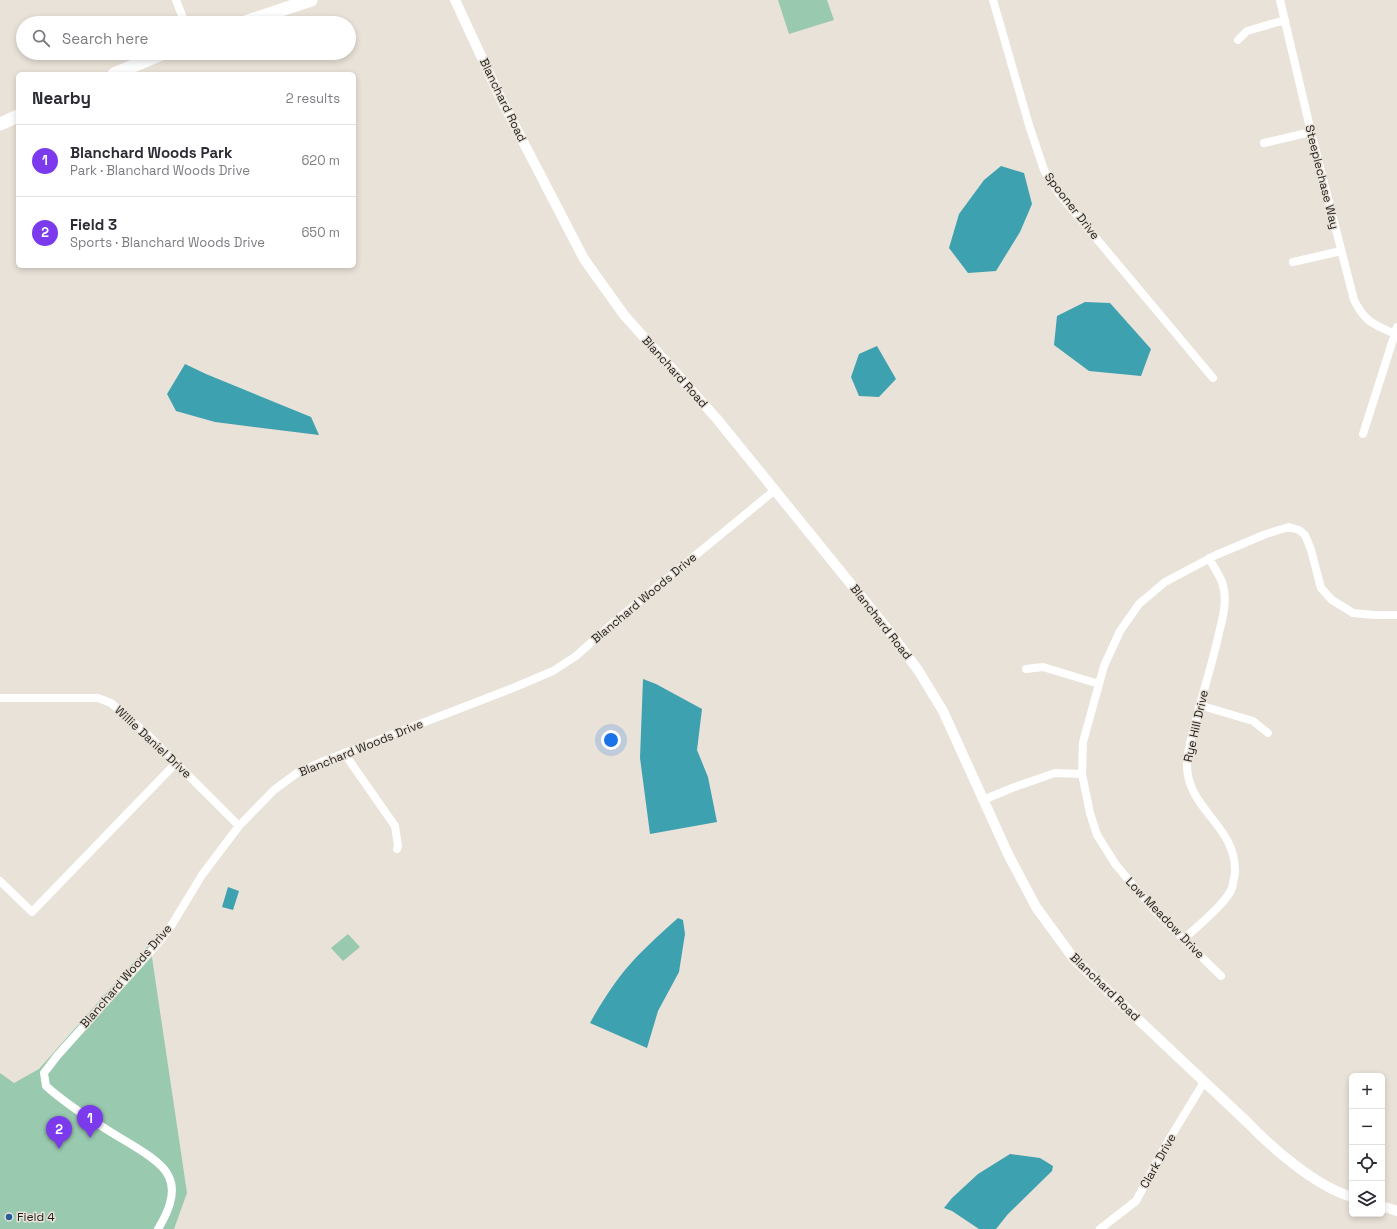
<!DOCTYPE html>
<html lang="en">
<head>
<meta charset="utf-8">
<style>
  body { margin:0; font-family:"Space Grotesk",sans-serif; background:#f7f7f7; color:#2b2b33 }
  .controls { position:absolute; right:12px; bottom:12px; display:grid; overflow:hidden; border-radius:6px; box-shadow:0 2px 6px #0003 }
  .controls button { width:36px; height:36px; display:grid; place-items:center; padding:0; border:0; border-bottom:1px solid #e1e1e2; background:#fff; color:#2b2b33; font:20px sans-serif }
  .you { position:absolute; left:611px; top:740px; width:14px; height:14px; margin:-10px; border:3px solid #fff; border-radius:50%; background:#1a73e8; box-shadow:0 0 0 6px #1a73e833 }
  .badge { display:grid; place-items:center; width:26px; height:26px; border-radius:50%; background:#7c3aed; color:#fff; font-size:13px; font-weight:700 }
  .pin { position:absolute; translate:-50% -33px; filter:drop-shadow(0 1px 2px #0008) }
  .pin::after { content:''; position:absolute; top:21px; width:14px; height:12px; background:inherit; clip-path:polygon(0 0,100% 0,50% 100%) }
  .list { margin:0; padding:0; list-style:none }
  h2 { display:flex; justify-content:space-between; align-items:center; height:52px; margin:0; padding:0 16px; font-size:17px }
  h2 small { font-size:13px; font-weight:400; color:#7c7c81 }
  .list li { display:grid; grid-template-columns:26px 1fr auto; gap:12px; align-items:center; box-sizing:border-box; height:72px; padding:0 16px; border-top:1px solid #e1e1e2 }
  .list b { display:block; font-size:15px; white-space:nowrap }
  .list p { margin:0; font-size:13px; white-space:nowrap; color:#7c7c81 }
  .list em { font-size:13px; font-style:normal; color:#7c7c81 }
  .icon { flex:none; width:22px; height:22px; fill:none; stroke:currentColor; stroke-width:2; stroke-linecap:round; stroke-linejoin:round }
  .map { position:relative; flex:none; width:1397px; height:1229px; overflow:hidden }
  .search { position:absolute; background:#fff; box-shadow:0 2px 6px #0003; left:16px; top:16px; width:340px; height:44px; display:flex; align-items:center; gap:10px; box-sizing:border-box; padding:0 14px; border-radius:22px; color:#7c7c81; font-size:15px }
  .panel { position:absolute; background:#fff; box-shadow:0 2px 6px #0003; left:16px; top:72px; width:340px; height:196px; border-radius:6px }
  .map>svg:first-child { display:block }
</style>
</head>
<body>
<div class="map">
<svg width="1397" height="1229" viewBox="0 0 1397 1229">
  <rect width="100%" height="100%" fill="#e9e2d8"/>
  <!-- green -->
  <path fill="#99c9af" d="M778 0H827L834 20 789 34Z
    M348 934 360 947 343 961 331 948Z
    M150 944 187 1193 174 1229H0V1073L14 1083 39 1069Z"/>
  <!-- water -->
  <path fill="#3ea1af" d="M1001 166 1024 173 1032 204 1020 232 996 271 968 273 949 248 959 214 984 180Z
    M1085 302 1110 303 1151 349 1141 376 1089 371 1054 345 1057 316Z
    M877 346 896 379 879 397 859 396 851 377 859 354Z
    M185 364 206 374 311 417 319 435 215 422 176 411 167 394Z
    M643 679 656 684 702 709 697 750 708 777 717 822 650 834 640 758Z
    M228 887 239 891 233 910 222 907Z
    M678 918 683 920 685 934 679 972 658 1011 647 1048 590 1023C600 1005 612 986 625 970 641 951 660 934 678 918Z
    M1010 1154 1040 1158 1053 1166 1052 1171 1008 1214 996 1229H979L952 1211 944 1208 952 1198 978 1174Z"/>
  <g fill="none" stroke-linecap="round" stroke-linejoin="round">
    <!-- minor -->
    <path stroke="#fff" stroke-width="8" d="M176 0 185 23
      M993 0 1029 125 1044 170 1060 195 1213 378
      M1280 0 1311 132 1354 300C1365 322 1373 324 1395 334
      M1238 40 1247 31 1285 20
      M1264 143 1311 132
      M1293 262 1341 251
      M1363 434 1397 327
      M1026 669 1043 667 1099 684
      M0 698H98L111 703 147 734 239 826
      M1199 705 1253 721 1268 733
      M344 753 395 826 398 846 397 849
      M983 800 1012 788 1055 773 1082 774
      M0 881 32 912 176 763
      M1184 939C1197 926 1226 904 1232 888 1233 883 1235 875 1235 870 1235 825 1187 809 1187 765 1187 752 1191 739 1194 727 1202 695 1212 665 1219 633 1223 617 1228 599 1222 582 1219 574 1213 566 1209 558
      M1221 976 1154 910 1116 865 1097 835 1090 813 1082 774 1083 742 1104 666 1120 631 1139 604 1165 582 1216 555 1266 534 1289 527 1299 530 1305 535 1311 550 1321 588 1332 600 1353 613 1374 615H1397
      M158 1229C167 1214 177 1194 169 1177 162 1159 122 1140 106 1129 85 1116 64 1102 46 1086L44 1073 57 1056 160 941 171 926 202 875 239 826 274 790 297 773 324 761 513 688 553 671 576 656 613 623 775 490
      M1100 1229 1136 1201 1167 1143 1204 1082"/>
    <!-- tertiary -->
    <path stroke="#fff" stroke-width="10" d="M455 0 501 99 584 259 624 315 717 419 889 631 918 670 943 711 1008 854 1036 907 1074 959 1246 1121C1272 1148 1315 1186 1352 1197
      M1382 1206 1397 1211"/>
    <!-- primary -->
    <path stroke="#fff" stroke-width="13" d="M242 23 311 0
      M114 74 164 53
      M0 124 18 116"/>
  </g>
  <!-- markers -->
  <circle fill="#285f98" stroke="#e9e2d8" stroke-width="1.5" cx="9" cy="1217" r="4"/>
  <g text-anchor="middle" stroke-width="3" stroke-linejoin="round" paint-order="stroke">
    <!-- street labels -->
    <g font-size="12" fill="#211e1b" stroke="#e9e2d8">
      <text transform="translate(503 100) rotate(64)" y="4">Blanchard Road</text>
      <text transform="translate(1322 177) rotate(76)" y="4">Steeplechase Way</text>
      <text transform="translate(1072 206) rotate(52)" y="4">Spooner Drive</text>
      <text transform="translate(675 372) rotate(48)" y="4">Blanchard Road</text>
      <text transform="translate(644 598) rotate(-40)" y="4">Blanchard Woods Drive</text>
      <text transform="translate(881 622) rotate(52)" y="4">Blanchard Road</text>
      <text transform="translate(1196 726) rotate(-77)" y="4">Rye Hill Drive</text>
      <text transform="translate(153 742) rotate(43)" y="4">Willie Daniel Drive</text>
      <text transform="translate(361 748) rotate(-22)" y="4">Blanchard Woods Drive</text>
      <text transform="translate(1165 918) rotate(46)" y="4">Low Meadow Drive</text>
      <text transform="translate(126 976) rotate(-49)" y="4">Blanchard Woods Drive</text>
      <text transform="translate(1105 987) rotate(44)" y="4">Blanchard Road</text>
      <text transform="translate(1158 1161) rotate(-61)" y="4">Clark Drive</text>
    </g>
    <!-- poi labels -->
    <g font-size="12" fill="#211e1b" stroke="#e9e2d8" text-anchor="start">
      <text x="17" y="1221">Field 4</text>
    </g>
  </g>
</svg>
<div class="controls">
<button>+</button>
<button>−</button>
<button><svg class="icon" aria-label="locate" viewBox="0 0 24 24"><circle cx="12" cy="12" r="6"/><path d="M12 2v4M12 18v4M2 12h4M18 12h4"/></svg></button>
<button><svg class="icon" aria-label="layers" viewBox="0 0 24 24"><path d="M12 4l9 5-9 5-9-5zM3 14l9 5 9-5"/></svg></button>
</div>
<div class="you"></div>
<div class="pin badge" style="left:90px;top:1138px">1</div>
<div class="pin badge" style="left:59px;top:1149px">2</div>
<div class="search"><svg class="icon" aria-label="search" viewBox="0 0 24 24"><circle cx="10" cy="10" r="6"/><path d="M15 15l6 6"/></svg>Search here</div>
<section class="panel">
<h2>Nearby<small>2 results</small></h2>
<ul class="list">
<li><span class="badge">1</span><div><b>Blanchard Woods Park</b><p>Park · Blanchard Woods Drive</p></div><em>620 m</em></li>
<li><span class="badge">2</span><div><b>Field 3</b><p>Sports · Blanchard Woods Drive</p></div><em>650 m</em></li>
</ul>
</section>
</div>
</body>
</html>
